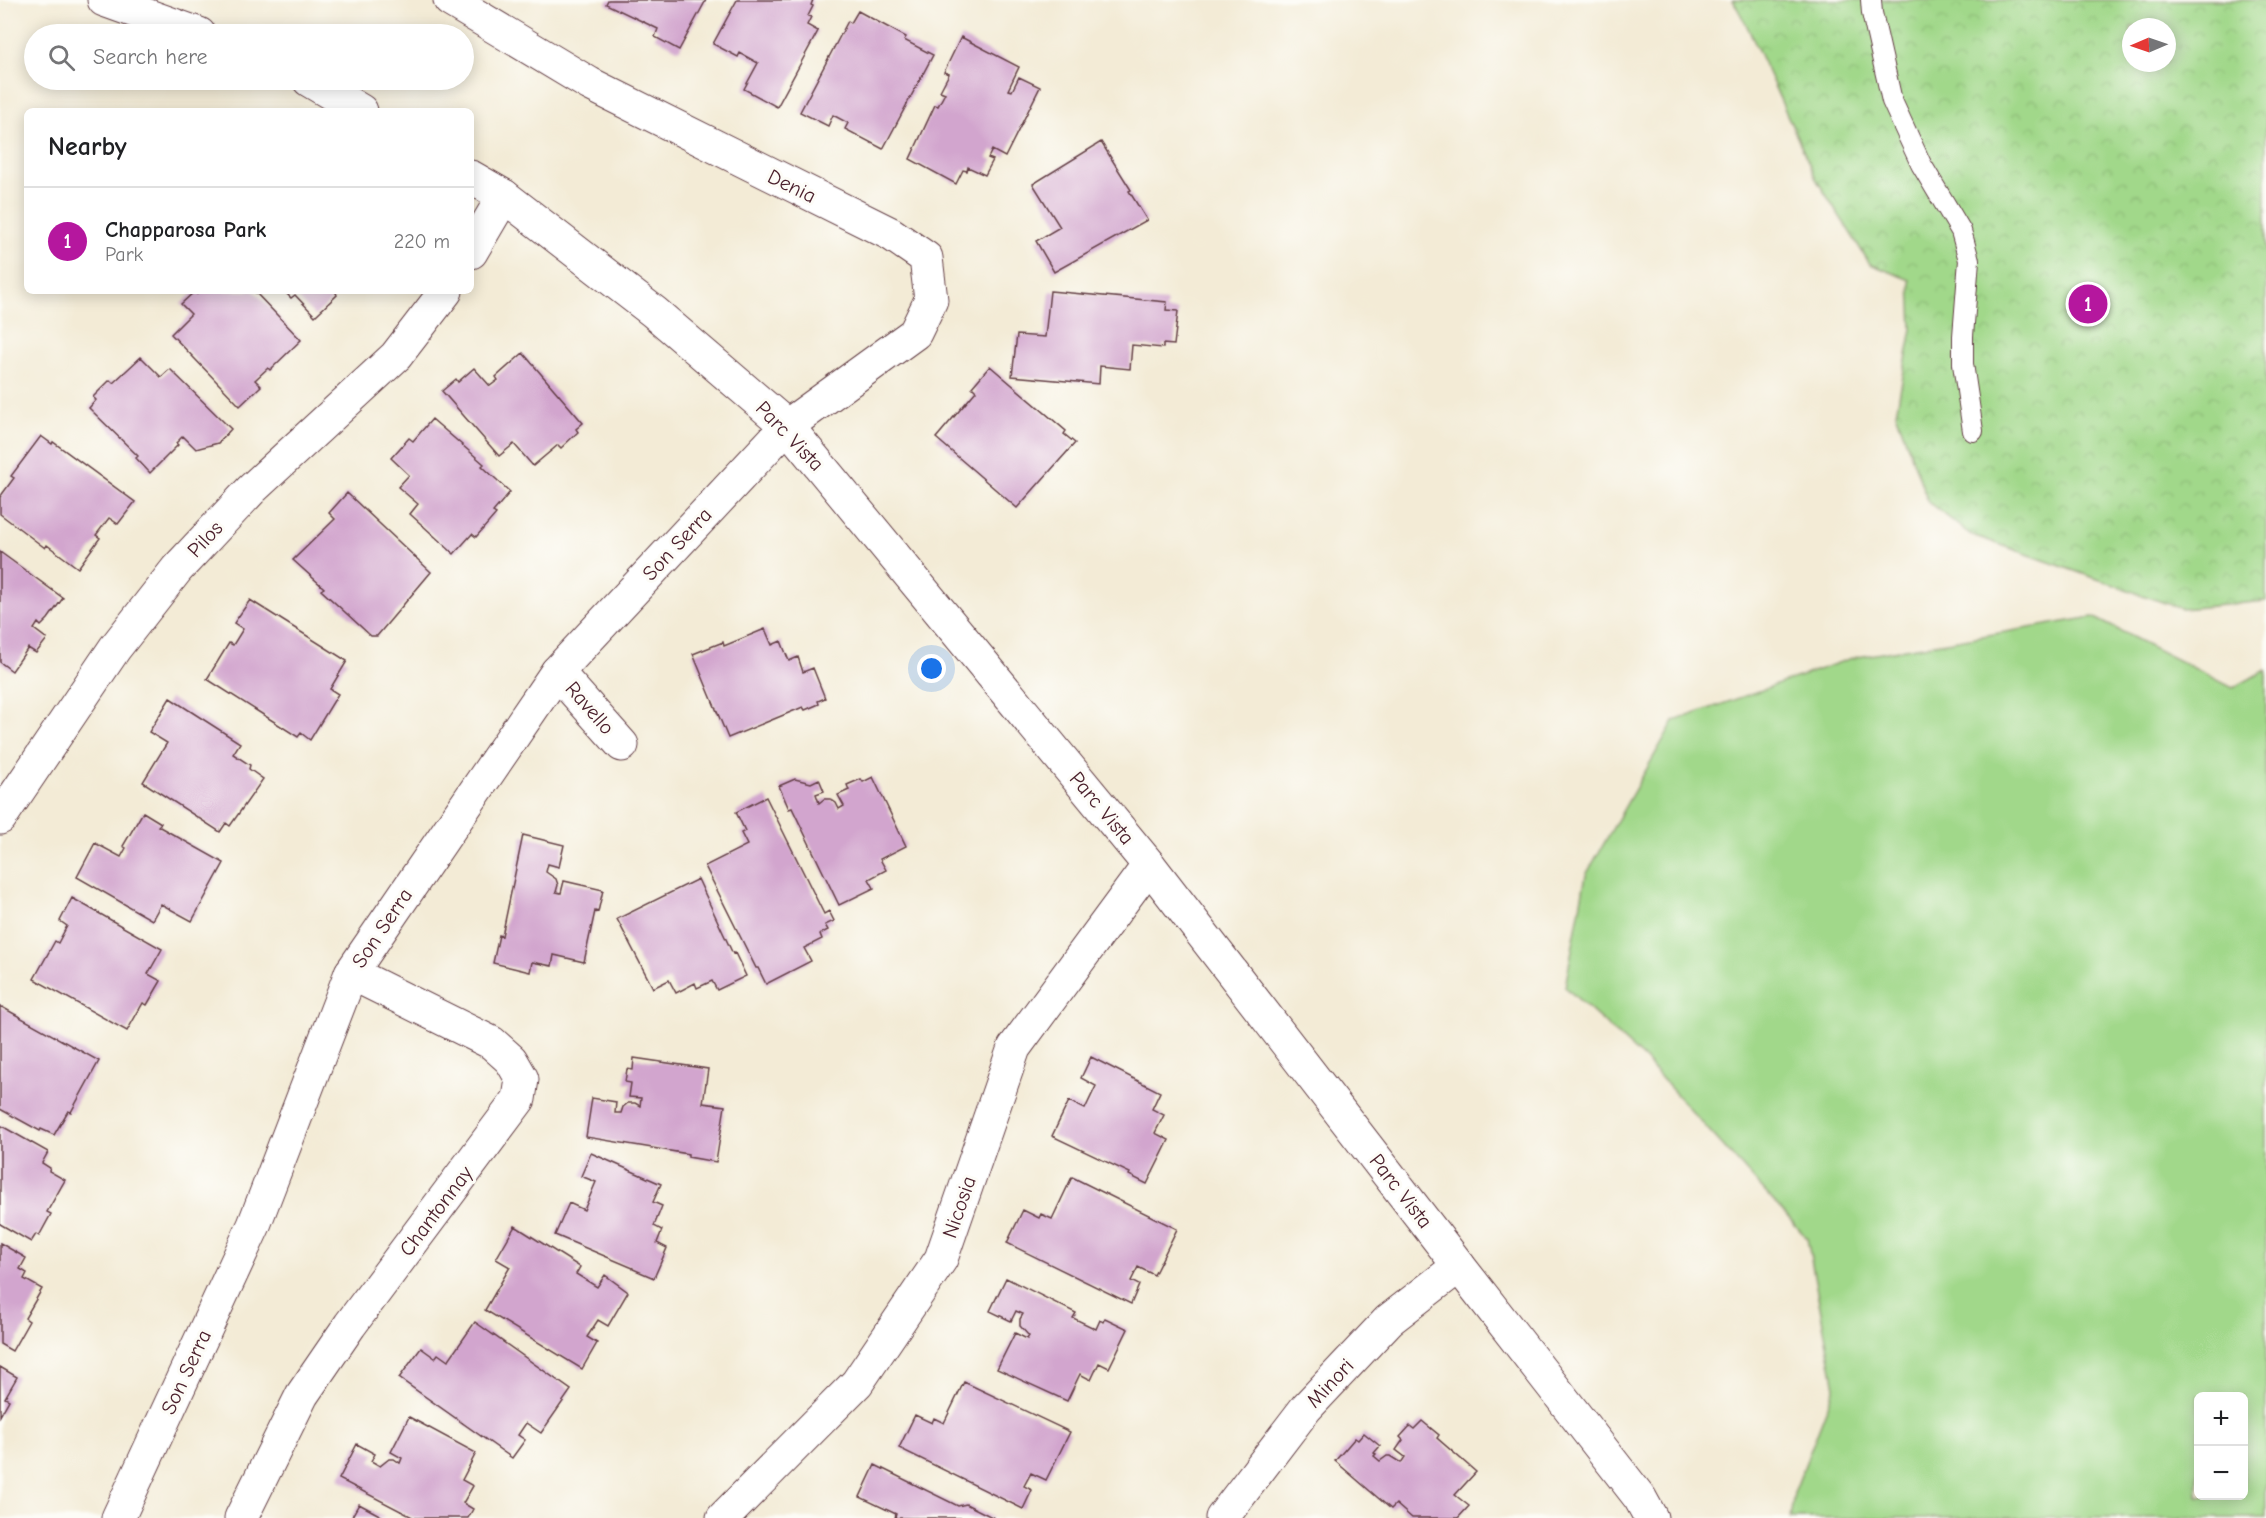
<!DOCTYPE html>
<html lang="en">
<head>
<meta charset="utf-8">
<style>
  body { margin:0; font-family:"Comic Neue",sans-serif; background:#f6f6f6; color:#202124 }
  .controls { position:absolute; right:18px; bottom:18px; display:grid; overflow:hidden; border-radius:9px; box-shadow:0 3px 15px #0003 }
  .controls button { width:54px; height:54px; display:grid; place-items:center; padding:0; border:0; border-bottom:2px solid #e0e0e0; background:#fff; color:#202124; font:30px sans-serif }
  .compass { position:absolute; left:2122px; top:18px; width:54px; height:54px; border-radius:50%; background:#fff; box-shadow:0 3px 15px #0003; rotate:268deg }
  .you { position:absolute; left:932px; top:669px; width:21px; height:21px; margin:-15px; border:4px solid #fff; border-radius:50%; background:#1a73e8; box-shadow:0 0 0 9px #1a73e833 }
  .badge { display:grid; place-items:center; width:39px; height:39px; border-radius:50%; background:#b5179e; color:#fff; font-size:20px; font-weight:700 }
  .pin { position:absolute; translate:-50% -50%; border:3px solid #fff; box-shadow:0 2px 6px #0006 }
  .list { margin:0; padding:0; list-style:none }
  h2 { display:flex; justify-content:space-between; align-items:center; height:78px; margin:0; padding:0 24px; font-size:26px }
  h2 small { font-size:20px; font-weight:400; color:#757577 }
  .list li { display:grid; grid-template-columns:39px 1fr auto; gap:18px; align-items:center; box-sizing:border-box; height:108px; padding:0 24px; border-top:2px solid #e0e0e0 }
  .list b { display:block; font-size:22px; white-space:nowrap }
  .list p { margin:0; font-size:20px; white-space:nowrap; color:#757577 }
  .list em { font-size:20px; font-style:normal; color:#757577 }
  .icon { flex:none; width:33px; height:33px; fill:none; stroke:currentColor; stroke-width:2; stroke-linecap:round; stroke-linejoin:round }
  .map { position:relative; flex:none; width:2266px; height:1518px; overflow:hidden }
  .search { position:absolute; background:#fff; box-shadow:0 3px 15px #0003; left:24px; top:24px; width:450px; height:66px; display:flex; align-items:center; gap:15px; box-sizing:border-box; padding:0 21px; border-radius:33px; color:#757577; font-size:22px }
  .panel { position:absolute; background:#fff; box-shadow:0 3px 15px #0003; left:24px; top:108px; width:450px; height:186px; border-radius:9px }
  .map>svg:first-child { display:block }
</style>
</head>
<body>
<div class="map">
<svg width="2266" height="1518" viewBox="0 0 2266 1518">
  <defs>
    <pattern id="park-crowns" width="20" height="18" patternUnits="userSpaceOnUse" patternTransform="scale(1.5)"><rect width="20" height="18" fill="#a1d88a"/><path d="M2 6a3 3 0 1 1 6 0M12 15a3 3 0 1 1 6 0" fill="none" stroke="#8cb977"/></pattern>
  </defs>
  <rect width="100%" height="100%" fill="#fdfcf7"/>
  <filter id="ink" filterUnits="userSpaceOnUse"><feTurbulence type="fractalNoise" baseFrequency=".0167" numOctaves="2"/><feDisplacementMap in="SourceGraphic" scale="12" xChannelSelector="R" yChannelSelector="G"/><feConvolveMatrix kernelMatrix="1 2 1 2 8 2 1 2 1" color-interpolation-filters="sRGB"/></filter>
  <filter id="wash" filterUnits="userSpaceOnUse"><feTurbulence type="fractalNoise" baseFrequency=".008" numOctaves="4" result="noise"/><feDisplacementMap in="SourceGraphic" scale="24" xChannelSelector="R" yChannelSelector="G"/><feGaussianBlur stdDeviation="1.35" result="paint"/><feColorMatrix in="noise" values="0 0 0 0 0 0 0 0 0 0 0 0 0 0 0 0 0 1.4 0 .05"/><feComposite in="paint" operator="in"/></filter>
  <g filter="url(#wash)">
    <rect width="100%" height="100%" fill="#f3ebd6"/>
    <!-- green -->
    <path fill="#a1d88a" stroke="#767c5a" stroke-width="1.5" fill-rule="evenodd" d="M2093 617 2233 688 2266 670V1518H1790L1794 1493 1835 1387 1807 1238 1645 1060 1565 987 1586 875 1674 721 1852 658ZM2198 1396H2244V1496H2198Z"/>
    <!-- park -->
    <path fill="url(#park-crowns)" stroke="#767c5a" stroke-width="1.5" fill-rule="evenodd" d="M1733 0H2266V601L2182 609 1970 534 1928 502 1896 413 1912 329 1910 280 1870 264 1816 179 1749 30ZM2131 27H2167V63H2131Z"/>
    <g id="blocks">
      <!-- building -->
      <path fill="#d2a5ce" d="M608 0H706L679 50 655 37 658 29 606 4Z
        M737 0H813L811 5 813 6 808 16 811 17 807 25 818 31 777 107 744 89 758 63 740 53 738 57 713 44Z
        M858 11 906 37 904 40 933 55 883 149 845 129 848 123 833 115 828 126 800 112 848 21 851 23Z
        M961 37 1019 67 1008 90 1012 91 1019 77 1040 87 1005 157 992 150 988 158 993 160 985 175 968 167 967 171 963 170 956 184 910 159 935 105 938 106 945 93 940 91 949 74 944 72Z
        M1101 142 1131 190 1129 191 1147 220 1054 272 1036 241 1060 227 1033 184Z
        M195 291 197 294 200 291H254L301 340 270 370 268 368 255 380 261 386 240 406 171 334 191 314 181 304Z
        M284 291H338L336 293 337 295 315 316 295 295 291 298Z
        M1050 291 1167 302 1166 310 1178 311 1174 345 1163 344V348L1132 345 1130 369 1100 366 1099 384 1012 376 1017 335 1045 337Z
        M523 353 583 423 576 429 578 432 561 448 558 445 533 466 514 444 499 456 442 391 456 379 458 382 474 368 490 386 498 380 496 377Z
        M141 357 161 377 170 369 231 429 218 443 196 449 183 436 176 443 178 445 150 473 136 458 138 456 89 408 96 400 93 397 110 380 113 383Z
        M990 366 1066 431 1064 434 1075 443 1017 508 936 438 976 391 972 387Z
        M432 419 484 464 482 466 510 492 493 512 496 514 476 537 472 534 454 554 410 514 418 504 398 487 409 475 391 458 409 438 413 441Z
        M41 436 52 444 53 442 135 502 118 524 109 518 96 535 100 538 78 568 47 545 45 548 0 514V497L14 478 11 476Z
        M347 493 431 572 377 636H371L321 590 324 588 293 560 335 519 329 513Z
        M0 552 63 598 48 619 41 626 38 623 34 629 47 639 36 653 28 648 12 671 0 662Z
        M250 600 347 661 330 689 338 694 310 740 301 733 298 737 207 679 229 643 233 645 243 629 234 623Z
        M765 629 772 645 781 641 789 661 798 657 803 672 813 668 825 698 818 701 819 704 805 710 803 707 728 738 693 654 723 642 724 646Z
        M170 698 240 743 233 754 250 765 249 769 263 779 230 826 226 823 220 832 143 782 167 743 149 732Z
        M873 777 906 846 880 859 886 870 869 879 874 888 839 905 792 808 789 809 779 786 795 779 811 783 819 779 824 791 816 794 819 803 824 799H830L836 803 839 809 844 806 838 795 849 790 847 785 861 779 863 782Z
        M766 797 824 914 829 911 834 921 825 925 828 930 820 934 822 939 804 948 811 961 766 984 758 968H756L705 866 747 845 741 833 745 831 736 812Z
        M143 812 161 823 158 826 224 863 192 921 161 904 152 920 77 877 95 843 121 857 126 848 123 846Z
        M523 835 564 845 559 867 548 864 546 872 556 879 558 885 556 892 561 893 564 881 603 890 598 912 595 911 584 962 554 955 552 966 532 962 530 972 493 963 499 935 502 936Z
        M698 879 733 954 735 953 746 976 717 990 712 981 697 988 695 983 676 993 669 980 653 988 617 919Z
        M72 898 162 949 148 974 161 981 147 1005 143 1003 127 1031 34 979 55 941 58 943 67 926 60 921Z
        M0 1006 99 1061 71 1112 68 1111 54 1135 41 1129 40 1131 0 1109Z
        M1091 1057 1160 1092 1152 1109 1164 1115 1155 1133 1169 1140 1147 1184 1129 1175 1130 1173 1052 1136 1069 1101 1085 1109 1096 1086 1081 1078Z
        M634 1058 708 1069 703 1103 725 1106 716 1162 688 1157V1154L586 1137 592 1098 616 1102 615 1113H621L623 1107 628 1103H635L640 1106 641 1098 629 1097 631 1083 625 1082 627 1069 633 1070Z
        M0 1125 48 1152 42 1163 50 1168 49 1171 65 1180 47 1212 51 1214 39 1236 36 1234 31 1242 0 1224Z
        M591 1153 661 1184 653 1202 662 1206 654 1226 662 1230 657 1243 667 1248 654 1278 633 1269V1268L555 1235 569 1203 584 1210 596 1182 581 1176Z
        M1072 1177 1177 1229 1154 1275 1138 1267 1131 1281 1139 1285 1131 1304 1007 1243 1023 1210 1039 1218 1041 1214 1052 1219Z
        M515 1226 580 1267 576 1274 597 1287 605 1275 628 1292 608 1326 598 1320 587 1337 597 1343 582 1369 485 1310 510 1267 496 1259Z
        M0 1243 26 1258 20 1269 27 1273 24 1279 42 1289 25 1318 29 1321 12 1351 0 1344Z
        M1006 1278 1076 1313 1073 1318 1096 1329 1100 1320 1103 1322 1105 1318 1128 1329 1109 1368 1099 1363 1091 1380 1080 1374 1067 1401 997 1369 1015 1333 1027 1339 1029 1336 1020 1326V1319L1023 1314 1016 1311 1011 1321 990 1311Z
        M475 1322 571 1390 541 1433 526 1423 518 1435 525 1440 512 1458 399 1378 421 1348 435 1358 438 1354 448 1361Z
        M0 1367 17 1377 5 1398 9 1400 0 1416Z
        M964 1382 1070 1432 1046 1480 1031 1473 1024 1486 1032 1490 1023 1509 899 1448 915 1415 932 1423 934 1418 944 1423Z
        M409 1417 476 1453 462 1480 473 1486 463 1503 473 1509 468 1518H414L339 1479 357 1444 375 1454 371 1461 380 1466 389 1459H394L400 1463 402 1458 391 1452Z
        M1422 1421 1439 1435 1437 1438 1476 1472 1455 1495 1469 1506 1458 1518H1412L1396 1504 1391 1509 1335 1461 1355 1438 1358 1440 1364 1433 1380 1446 1374 1453 1376 1454 1374 1456 1380 1461 1387 1456H1390L1401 1463 1405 1457 1396 1450 1403 1440 1400 1437 1410 1426 1414 1429Z
        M875 1465 958 1506 966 1504 994 1518H895L896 1514 860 1497Z
        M359 1504 385 1518H351Z"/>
    </g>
  </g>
  <g filter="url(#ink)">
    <use href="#blocks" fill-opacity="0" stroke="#633e45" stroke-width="1.5"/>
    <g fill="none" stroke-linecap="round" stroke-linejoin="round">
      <defs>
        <path id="service" d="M1871 0 1872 13 1892 101 1921 164 1961 231 1969 260 1963 336V364L1973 431"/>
        <path id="minor" d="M450 0 590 84 891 234 926 258 931 300 915 333 787 426
          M471 252 504 196
          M557 672 622 745
          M0 818 115 648 177 569 252 489 396 356 446 291
          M241 1518 302 1395 350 1325 519 1099 522 1079 511 1060 492 1043 351 973
          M723 1518 857 1383 941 1259 1014 1048 1149 865
          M1222 1518 1306 1408 1389 1320 1459 1266"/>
        <path id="tertiary" d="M104 0 199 34
          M309 80 361 111
          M471 177 504 196 654 312 787 426 1149 865 1459 1266 1640 1498 1651 1518
          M118 1518 254 1225 351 973 557 672 787 426"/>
      </defs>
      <!-- service casing -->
      <use href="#service" stroke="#633e45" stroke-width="22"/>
      <!-- minor casing -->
      <use href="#minor" stroke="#633e45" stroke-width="35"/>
      <!-- tertiary casing -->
      <use href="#tertiary" stroke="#633e45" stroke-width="35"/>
      <!-- service -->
      <use href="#service" stroke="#fff" stroke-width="20"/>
      <!-- minor -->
      <use href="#minor" stroke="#fff" stroke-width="33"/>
      <!-- tertiary -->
      <use href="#tertiary" stroke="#fff" stroke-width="33"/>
    </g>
  </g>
  <g text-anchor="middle" stroke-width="6" stroke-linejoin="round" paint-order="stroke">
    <!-- street labels -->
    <g font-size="21" fill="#4a1f2b" stroke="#fdfcf7">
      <text transform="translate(792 186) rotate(26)" y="7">Denia</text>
      <text transform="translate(790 436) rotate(46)" y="7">Parc Vista</text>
      <text transform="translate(205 539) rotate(-47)" y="7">Pilos</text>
      <text transform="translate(677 544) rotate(-47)" y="7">Son Serra</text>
      <text transform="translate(590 708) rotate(49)" y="7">Ravello</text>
      <text transform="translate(1102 808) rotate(50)" y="7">Parc Vista</text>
      <text transform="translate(382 928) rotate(-56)" y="7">Son Serra</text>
      <text transform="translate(1401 1191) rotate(52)" y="7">Parc Vista</text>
      <text transform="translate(959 1207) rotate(-71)" y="7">Nicosia</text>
      <text transform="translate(436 1211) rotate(-53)" y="7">Chantonnay</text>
      <text transform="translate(186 1372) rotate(-65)" y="7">Son Serra</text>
      <text transform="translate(1330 1383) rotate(-47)" y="7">Minori</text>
    </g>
  </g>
</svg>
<div class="controls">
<button>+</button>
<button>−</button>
</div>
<svg class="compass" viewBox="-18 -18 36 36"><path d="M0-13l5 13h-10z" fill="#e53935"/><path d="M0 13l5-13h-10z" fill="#757577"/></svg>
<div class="you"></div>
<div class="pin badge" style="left:2088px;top:304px">1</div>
<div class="search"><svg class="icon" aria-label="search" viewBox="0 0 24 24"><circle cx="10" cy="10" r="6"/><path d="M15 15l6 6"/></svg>Search here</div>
<section class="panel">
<h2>Nearby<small></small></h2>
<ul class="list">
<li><span class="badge">1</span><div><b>Chapparosa Park</b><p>Park</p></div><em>220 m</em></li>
</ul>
</section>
</div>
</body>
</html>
